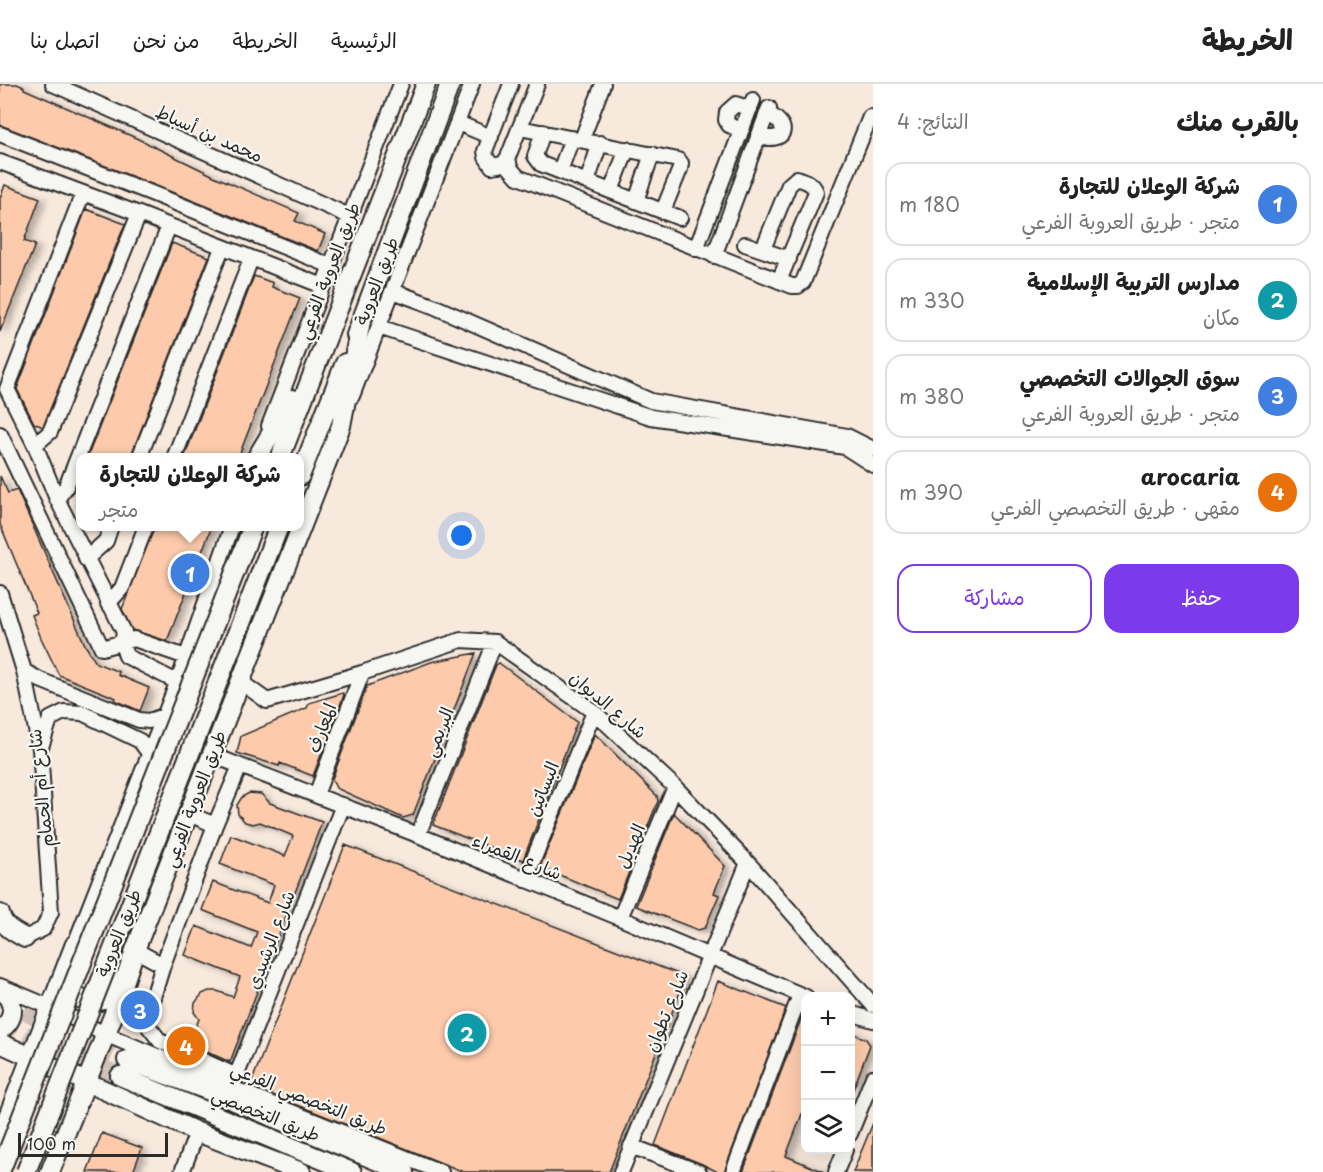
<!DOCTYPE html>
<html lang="ar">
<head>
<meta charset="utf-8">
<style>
  body { margin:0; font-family:"Playpen Sans","Playpen Sans Arabic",sans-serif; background:#f6f6f6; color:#222; direction:rtl }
  .controls { position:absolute; right:18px; bottom:18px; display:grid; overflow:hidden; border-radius:12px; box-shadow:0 6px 24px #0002 }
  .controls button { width:54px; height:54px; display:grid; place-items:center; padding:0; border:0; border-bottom:2px solid #e0e0e0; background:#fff; color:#222; font:30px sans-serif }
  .scale { position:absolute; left:18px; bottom:15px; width:150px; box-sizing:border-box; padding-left:6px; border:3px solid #2b2b2b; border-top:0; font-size:16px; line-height:21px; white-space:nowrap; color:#2b2b2b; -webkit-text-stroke:4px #f6f6f2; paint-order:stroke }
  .you { position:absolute; left:462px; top:452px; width:21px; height:21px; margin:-15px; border:4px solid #fff; border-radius:50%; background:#1a73e8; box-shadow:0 0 0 9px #1a73e833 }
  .badge { display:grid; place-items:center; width:39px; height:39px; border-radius:50%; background:#7c3aed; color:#fff; font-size:20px; font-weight:700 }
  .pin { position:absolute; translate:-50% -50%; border:3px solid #fff; box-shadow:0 2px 6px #0006 }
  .popup { position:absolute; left:76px; top:369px; width:228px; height:78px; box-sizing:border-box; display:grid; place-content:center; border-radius:12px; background:#fff; filter:drop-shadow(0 2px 4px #0005); font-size:20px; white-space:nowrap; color:#767676 }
  .popup b { font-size:22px; color:#222 }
  .popup::after { content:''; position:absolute; left:50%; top:100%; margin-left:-12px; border:12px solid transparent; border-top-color:#fff }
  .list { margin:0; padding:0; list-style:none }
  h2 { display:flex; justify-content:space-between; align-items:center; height:78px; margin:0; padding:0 24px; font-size:26px }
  h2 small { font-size:20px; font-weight:400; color:#767676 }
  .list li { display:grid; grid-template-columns:39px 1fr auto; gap:18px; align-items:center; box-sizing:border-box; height:84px; margin:0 12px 12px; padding:0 12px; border:2px solid #e0e0e0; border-radius:18px }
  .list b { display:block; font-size:22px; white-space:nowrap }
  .list p { margin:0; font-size:20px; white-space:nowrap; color:#767676 }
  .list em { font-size:20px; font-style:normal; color:#767676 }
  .actions { display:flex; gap:12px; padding:18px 24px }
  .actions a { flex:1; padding:14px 0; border:2px solid #7c3aed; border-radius:18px; text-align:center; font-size:21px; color:#7c3aed }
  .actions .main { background:#7c3aed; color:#fff }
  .icon { flex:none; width:33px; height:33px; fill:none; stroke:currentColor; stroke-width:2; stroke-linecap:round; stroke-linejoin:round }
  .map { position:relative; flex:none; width:873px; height:1088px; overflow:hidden; direction:ltr }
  header { display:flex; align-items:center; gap:36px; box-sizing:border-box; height:84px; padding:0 30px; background:#fff; border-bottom:2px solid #e0e0e0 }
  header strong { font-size:28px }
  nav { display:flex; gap:33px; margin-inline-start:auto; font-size:21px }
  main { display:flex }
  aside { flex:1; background:#fff }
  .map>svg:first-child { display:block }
</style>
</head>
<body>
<header>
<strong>الخريطة</strong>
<nav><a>الرئيسية</a><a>الخريطة</a><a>من نحن</a><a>اتصل بنا</a></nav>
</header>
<main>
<aside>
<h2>بالقرب منك<small>النتائج: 4</small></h2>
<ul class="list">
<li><span class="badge" style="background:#3f7fe0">1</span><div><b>شركة الوعلان للتجارة</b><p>متجر · طريق العروبة الفرعي</p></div><em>180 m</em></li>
<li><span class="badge" style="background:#0f9aa8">2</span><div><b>مدارس التربية الإسلامية</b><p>مكان</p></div><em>330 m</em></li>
<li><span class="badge" style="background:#3f7fe0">3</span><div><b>سوق الجوالات التخصصي</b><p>متجر · طريق العروبة الفرعي</p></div><em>380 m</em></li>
<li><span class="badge" style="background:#e8710a">4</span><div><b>arocaria</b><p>مقهى · طريق التخصصي الفرعي</p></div><em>390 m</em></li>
</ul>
<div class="actions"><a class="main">حفظ</a><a>مشاركة</a></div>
</aside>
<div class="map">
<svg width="873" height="1088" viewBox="0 0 873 1088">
  <defs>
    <filter id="shadow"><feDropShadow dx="5.5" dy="3" stdDeviation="3" flood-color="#0004"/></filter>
  </defs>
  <rect width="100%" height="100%" fill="#f8e9dd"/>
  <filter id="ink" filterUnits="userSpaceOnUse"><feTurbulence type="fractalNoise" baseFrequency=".0167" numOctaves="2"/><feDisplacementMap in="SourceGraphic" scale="12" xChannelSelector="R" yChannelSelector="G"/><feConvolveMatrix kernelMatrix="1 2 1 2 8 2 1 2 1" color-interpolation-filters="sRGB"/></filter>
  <g filter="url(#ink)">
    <!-- building -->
    <path fill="#fdcbac" stroke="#2b2b2b" stroke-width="1.5" filter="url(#shadow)" d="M0 0H17L24 3V5L136 54 216 93 299 129 295 137 325 150 318 167 154 101 0 41Z
      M5 101 40 114 24 157 35 161 0 248V114Z
      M86 125 125 140 43 343 34 339 17 305Z
      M172 159 209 173 130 374H87Z
      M254 192 273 199 272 203 300 214 238 374H184Z
      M0 392 8 409 17 406 85 561 96 579 119 588 118 591 149 604 140 627 115 616 116 614 59 591 41 554 32 531 37 529 0 440Z
      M155 442H212L167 557 132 546 122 525Z
      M476 569 413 731 403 734 336 704 332 695 367 602 431 578Z
      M499 579 577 638 523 776 433 741 496 581Z
      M343 609 344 611 313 692 280 679 279 682 237 669 241 652 307 624 309 619Z
      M595 650 657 712 658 717 618 815 540 783Z
      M249 709 261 710 270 719 322 738 230 978 187 959V958L193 950 199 935 194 928 195 919 202 910 209 907H217L233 913 240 893 185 871 196 842 251 864 257 848 202 826 213 798 268 819 274 801 220 780 231 751 285 772 293 752 260 738 253 740 245 738 238 730 237 721 242 713Z
      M674 729 725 782 714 809 719 811 705 844 698 846 636 822Z
      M345 761 686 893 609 1088H464L250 1002Z
      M718 897 786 924 724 1088H718L702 1080 655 1061Z
      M806 922V1031L802 1030 786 1072 824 1088H743Z
      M850 948 866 955 870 961 851 1011Z
      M873 1039V1088H853L861 1068Z
      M102 1049 142 1064 133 1088H87Z"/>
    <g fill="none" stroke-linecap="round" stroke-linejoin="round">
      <!-- major-tunnel -->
      <path stroke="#cfc3b9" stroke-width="18" stroke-dasharray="18 9" stroke-linecap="butt" d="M0 915 127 976
        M0 940 120 992"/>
      <defs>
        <path id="minor" d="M53 0 349 132
          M511 0 485 67 486 73 492 82 503 80 508 73 537 0
          M458 39 491 53
          M520 44 678 76 681 79 680 85 663 127
          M740 46 729 41 726 36 727 28 736 20 750 25
          M543 48 535 72 541 80 680 134
          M0 50 151 109 331 182
          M758 52C786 60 792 42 767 29
          M582 55 603 0
          M508 73 510 84 518 93 792 202H798L803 198 870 33
          M0 78 139 130 323 202
          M560 87 572 54
          M587 98 600 59
          M611 107 627 65
          M83 109 7 305 35 361 57 415 124 548 122 560 126 572 177 598
          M636 117 652 70
          M745 160 789 175
          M696 165 753 16
          M763 165 789 101 797 94C806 97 813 99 816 108L779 197
          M714 172 769 24
          M393 207 433 222 651 317 847 352 873 365
          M379 243 651 333 845 363 873 381
          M352 312 472 0
          M269 342 401 0
          M0 350 102 564 134 555 186 573
          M35 361 50 348 139 130
          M139 374 222 164
          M174 374 251 175
          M57 415 66 403 169 142
          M86 475 106 457 111 442
          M0 509 24 587 40 665 51 828 43 845 25 854
          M108 520 122 504 146 442
          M24 587 40 596 139 636 149 637 163 632
          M241 598 267 617 362 589 461 556 495 558 594 628 675 703 748 779 873 921
          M41 663 50 635 64 628 82 629 140 657 149 669
          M212 671 418 751 620 834 806 913
          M316 711 362 589
          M189 730 215 741
          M418 751 495 558
          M525 796 594 628
          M620 834 675 703
          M75 860 181 589 232 442
          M135 866 163 881
          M0 902 50 923 105 950 232 1004 441 1088
          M850 929 873 936
          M237 992 160 957 149 943 147 933 163 881 215 741 240 682
          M234 998 343 721
          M850 1050 873 993
          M631 1062 699 1088
          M182 1088 197 1048
          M621 1088 748 779
          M733 1088 800 911
          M836 1088 845 1066"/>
        <path id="major" d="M356 251 450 0
          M257 373 292 315
          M280 374 426 0
          M300 392 345 279
          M0 830C3 843 14 848 25 854
          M66 894C71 916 90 922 110 914L119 897
          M0 905C15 917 17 934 0 946
          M0 959 197 1048 301 1088
          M127 976 218 1010 404 1088
          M120 992 352 1088
          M0 1053 75 860
          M50 1088 113 932 135 866 341 342 360 242"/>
      </defs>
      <!-- minor casing -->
      <use href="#minor" stroke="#2b2b2b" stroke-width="18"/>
      <!-- major casing -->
      <use href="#major" stroke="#2b2b2b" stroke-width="22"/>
      <!-- minor -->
      <use href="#minor" stroke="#f6f6f2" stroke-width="14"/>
      <!-- major -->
      <use href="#major" stroke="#f6f6f2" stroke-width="18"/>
      <defs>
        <path id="major-bridge" d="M0 1088 253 442
          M26 1088 279 442"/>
      </defs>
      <!-- major-bridge casing -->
      <use href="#major-bridge" stroke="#2b2b2b" stroke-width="22" stroke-linecap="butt"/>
      <!-- major-bridge -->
      <use href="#major-bridge" stroke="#f6f6f2" stroke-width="18"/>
    </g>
  </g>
  <g text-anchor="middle" stroke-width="4.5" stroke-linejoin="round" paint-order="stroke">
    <!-- street labels -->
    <g font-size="18" fill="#2b2b2b" stroke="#f6f6f2">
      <text transform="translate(209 50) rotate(24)" y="6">محمد بن أسباط</text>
      <text transform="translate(329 187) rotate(-69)" y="6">طريق العروبة الفرعي</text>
      <text transform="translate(377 197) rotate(-69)" y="6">طريق العروبة</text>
      <text transform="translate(608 621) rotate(40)" y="6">شارع الديوان</text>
      <text transform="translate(322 644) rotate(-69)" y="6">المعارف</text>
      <text transform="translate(439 648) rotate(-68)" y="6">البريمي</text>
      <text transform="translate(41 704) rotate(-96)" y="6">شارع أم الحمام</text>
      <text transform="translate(543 705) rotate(-68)" y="6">البساتين</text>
      <text transform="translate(195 715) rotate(-69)" y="6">طريق العروبة الفرعي</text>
      <text transform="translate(631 762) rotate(-67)" y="6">الهديل</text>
      <text transform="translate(517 773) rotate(22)" y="6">شارع القمراء</text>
      <text transform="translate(119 849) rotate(-68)" y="6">طريق العروبة</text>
      <text transform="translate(271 856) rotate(-69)" y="6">شارع الرشيدي</text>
      <text transform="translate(667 927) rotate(-68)" y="6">شارع تطوان</text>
      <text transform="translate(309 1015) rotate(22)" y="6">طريق التخصصي الفرعي</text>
      <text transform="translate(266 1031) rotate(22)" y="6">طريق التخصصي</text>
    </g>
  </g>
</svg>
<div class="controls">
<button>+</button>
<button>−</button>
<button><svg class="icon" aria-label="layers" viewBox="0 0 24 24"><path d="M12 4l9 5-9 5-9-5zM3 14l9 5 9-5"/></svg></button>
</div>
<div class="scale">100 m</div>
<div class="you"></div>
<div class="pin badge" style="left:190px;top:489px;background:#3f7fe0">1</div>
<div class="popup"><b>شركة الوعلان للتجارة</b>متجر</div>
<div class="pin badge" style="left:467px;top:949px;background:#0f9aa8">2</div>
<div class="pin badge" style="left:140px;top:926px;background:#3f7fe0">3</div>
<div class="pin badge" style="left:186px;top:962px;background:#e8710a">4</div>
</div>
</main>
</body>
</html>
